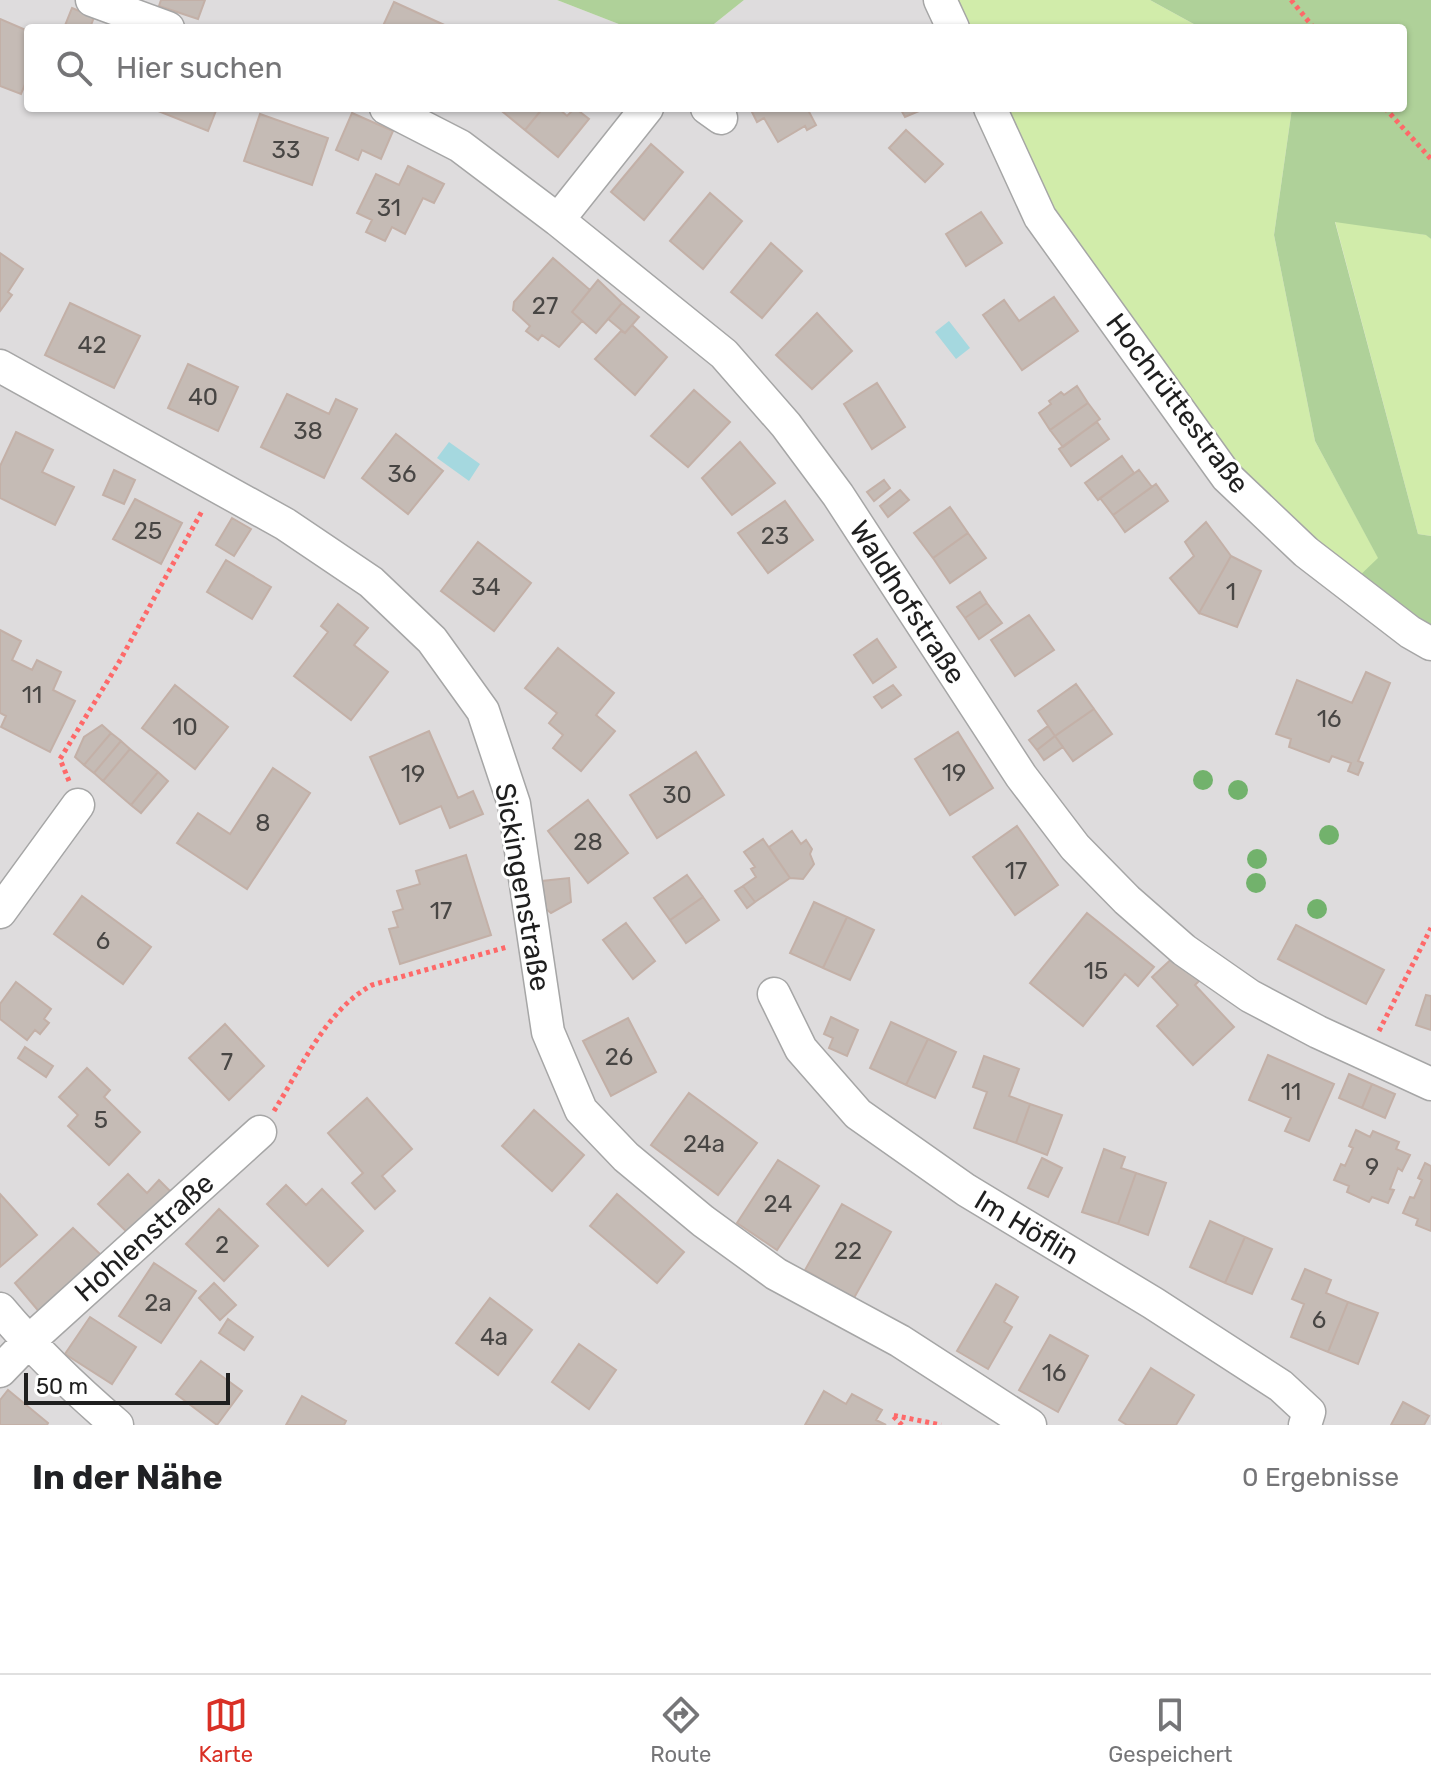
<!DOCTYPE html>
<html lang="de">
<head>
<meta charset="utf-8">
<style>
  body { margin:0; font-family:Rubik,sans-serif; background:#f2f2f2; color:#202124 }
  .scale { position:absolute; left:24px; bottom:20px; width:206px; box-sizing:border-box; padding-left:8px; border:4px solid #1f1f1f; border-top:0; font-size:22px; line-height:28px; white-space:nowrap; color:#1f1f1f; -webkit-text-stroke:6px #fff; paint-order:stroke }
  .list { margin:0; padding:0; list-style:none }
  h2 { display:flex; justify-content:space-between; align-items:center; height:104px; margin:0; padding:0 32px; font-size:34px }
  h2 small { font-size:26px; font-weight:400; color:#757577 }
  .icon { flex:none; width:44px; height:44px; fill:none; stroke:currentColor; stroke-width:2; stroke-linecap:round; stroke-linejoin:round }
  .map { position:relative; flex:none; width:1431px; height:1425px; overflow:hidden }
  .search { position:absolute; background:#fff; box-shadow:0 2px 6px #0004; left:24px; right:24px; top:24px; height:88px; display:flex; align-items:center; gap:20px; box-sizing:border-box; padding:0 28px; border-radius:8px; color:#757577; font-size:30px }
  .sheet { height:248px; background:#fff }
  nav { display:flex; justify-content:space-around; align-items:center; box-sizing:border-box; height:112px; border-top:2px solid #e0e0e0; background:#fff; font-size:22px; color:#757577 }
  nav a { display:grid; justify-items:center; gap:4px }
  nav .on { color:#d93025 }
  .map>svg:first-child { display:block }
</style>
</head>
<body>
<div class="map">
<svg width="1431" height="1425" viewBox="0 0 1431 1425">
  <rect width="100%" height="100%" fill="#f0ece6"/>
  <!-- residential -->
  <path fill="#dedcdd" d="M0 0H557L629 28H28V108H997L1431 634V1425H0Z
    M744 0H926L962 28H709Z"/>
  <!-- grass -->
  <path fill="#d1ecaa" d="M950 0H1150L1201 28H962Z
    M997 108H1292L1274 235 1315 441 1379 559 1355 580 1214 442 1038 204Z
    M1335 221 1427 235 1431 239V536L1418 534Z"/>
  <!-- forest -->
  <path fill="#afd199" d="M557 0H744L709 28H629Z
    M1150 0H1431V239L1426 235 1335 222 1418 534 1431 536V628L1355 580 1378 558 1315 441 1274 235 1292 108H1403V28H1201Z"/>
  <!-- water -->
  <path fill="#a5d8df" d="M949 321 970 348 956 359 935 332Z
    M449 442 480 464 469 481 437 458Z"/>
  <!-- building -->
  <path fill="#c5bbb5" stroke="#c3b0a7" stroke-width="2" d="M161 0H205L198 19 159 6Z
    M394 2 451 28H382Z
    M72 8 94 17 90 28H64Z
    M0 19 28 31V77L21 94 0 86Z
    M159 108H217L208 131 158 111Z
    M498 108H543L525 130Z
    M543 108H558L567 116 575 108 589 119 558 157 525 130Z
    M750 108H807L816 125 807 130 805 126 778 142 764 118 757 122Z
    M900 108H926L905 117Z
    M352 113 393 131 381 159 362 150 358 160 336 150Z
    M260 114 328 138 312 185 244 161Z
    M906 130 943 164 925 182 889 148Z
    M651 144 683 172 644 220 611 192Z
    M408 166 444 184 434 203 423 198 405 234 392 227 385 241 366 232 372 220 357 213 376 174 399 185Z
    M710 193 742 221 703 269 670 241Z
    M981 212 1002 243 966 266 946 234Z
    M771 243 802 271 762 318 731 292Z
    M0 253 23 269 8 292 12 295 0 311Z
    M553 258 590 290 572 312 582 321 559 347 542 335 538 340 526 331 530 326 513 310 514 302Z
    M598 280 622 303 596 333 572 312Z
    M1054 297 1078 331 1022 370 983 315 1004 300 1019 321Z
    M70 303 140 336 114 388 45 355Z
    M622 303 639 317 625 333 608 319Z
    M817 313 852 351 812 389 776 355Z
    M632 325 667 357 635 395 595 359 621 331 625 333Z
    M188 364 238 387 218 431 168 408Z
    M877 383 905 427 872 449 844 404Z
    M1077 386 1088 403 1050 430 1039 413 1051 404 1049 401 1061 392 1064 395Z
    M694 390 730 422 688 467 651 436Z
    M287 394 329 414 336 399 357 409 324 478 261 447Z
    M1088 403 1100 419 1063 447 1050 430Z
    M1097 422 1109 439 1071 466 1059 449Z
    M16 432 53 450 42 472 74 487 55 525 0 498V466Z
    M396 434 443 471 408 514 362 478Z
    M740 442 775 483 732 515 702 478Z
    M1122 456 1134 473 1098 500 1085 483Z
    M114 470 135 480 124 504 103 495Z
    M1139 470 1152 487 1113 515 1100 498Z
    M884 480 890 488 874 501 867 492Z
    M1156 484 1168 501 1125 532 1113 515Z
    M900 490 909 500 888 517 880 506Z
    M135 499 182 523 161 564 113 539Z
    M785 501 813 540 768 573 738 533Z
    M950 507 968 533 933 558 914 533Z
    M232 518 251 529 234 556 216 545Z
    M1206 522 1231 556 1199 613 1170 578 1194 556 1185 542Z
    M968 533 986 558 950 583 933 558Z
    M478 542 531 583 494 631 441 591Z
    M1231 556 1261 571 1237 627 1199 613Z
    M226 560 271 587 252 619 207 592Z
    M980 592 987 603 965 618 957 607Z
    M987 603 1002 623 979 639 965 618Z
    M338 604 368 628 354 645 388 672 351 720 294 676 328 632 321 626Z
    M1029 615 1054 650 1015 676 991 640Z
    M0 630 21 641 12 660 32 670 37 660 61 672 53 690 75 701 50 752 1 727 6 716 0 713Z
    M877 639 896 667 873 683 854 655Z
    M558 648 614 693 596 715 615 731 581 771 553 748 563 735 549 723 557 713 525 688Z
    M1366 672 1390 683 1358 761 1363 763 1358 775 1348 771 1351 763 1332 756 1329 762 1289 747 1291 739 1276 734 1297 680 1352 703Z
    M1076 684 1094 709 1055 736 1038 711Z
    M175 685 228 727 195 769 142 728Z
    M893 685 901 695 882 708 874 697Z
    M1094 709 1112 734 1073 761 1055 736Z
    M102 725 111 733 84 765 75 757 84 737Z
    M1048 726 1055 736 1037 750 1029 740Z
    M429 731 458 798 473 791 483 814 450 828 441 806 400 824 370 757Z
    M958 732 993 788 950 815 915 759Z
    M111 733 121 741 94 773 84 765Z
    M1055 736 1063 747 1044 760 1037 750Z
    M121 741 130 749 103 781 94 773Z
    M130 749 158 772 131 805 103 781Z
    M696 752 724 795 657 838 630 795Z
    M273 768 310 793 247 889 177 843 198 813 230 834Z
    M158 772 168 781 141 813 131 805Z
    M588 800 628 853 588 883 548 831Z
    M1017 826 1058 885 1015 915 973 857Z
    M792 831 801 844 806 840 812 849 810 854 814 864 803 879 790 878 769 847Z
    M763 839 790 878 755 902 743 886 756 877 751 869 755 867 744 852Z
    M466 855 491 935 400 964 389 929 398 927 393 912 403 909 397 891 420 884 416 871Z
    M687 875 703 897 670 920 654 898Z
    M569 878 571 902 551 913 546 909 542 881Z
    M743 886 755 902 747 908 735 891Z
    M82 896 151 947 123 984 54 934Z
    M703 897 719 920 686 943 670 920Z
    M814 902 847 917 823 968 790 953Z
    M1087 913 1154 967 1138 986 1125 974 1083 1026 1030 983Z
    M847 917 874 930 850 980 823 968Z
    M626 923 655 961 633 979 603 940Z
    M1296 925 1384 970 1366 1004 1278 959Z
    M1177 954 1200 980 1195 985 1234 1027 1193 1065 1157 1026 1178 1005 1152 977Z
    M16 982 51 1009 44 1019 49 1023 40 1034 35 1030 27 1040 0 1019V1004Z
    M1426 995 1431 996V1030L1416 1025Z
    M831 1017 858 1030 847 1056 829 1048 833 1038 824 1034Z
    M628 1018 656 1072 611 1096 583 1041Z
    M891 1022 928 1039 906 1085 870 1068Z
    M225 1024 264 1066 229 1100 189 1058Z
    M928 1039 956 1052 935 1098 906 1085Z
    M25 1047 53 1066 46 1077 18 1058Z
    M1268 1055 1334 1084 1309 1141 1285 1131 1291 1118 1249 1100Z
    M984 1056 1019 1069 1009 1096 1030 1104 1016 1143 974 1128 987 1092 973 1087Z
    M87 1068 110 1090 104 1097 140 1132 109 1165 68 1126 78 1115 59 1097Z
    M1349 1074 1372 1084 1362 1108 1339 1098Z
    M1372 1084 1395 1094 1385 1118 1362 1108Z
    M689 1093 757 1143 718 1195 651 1145Z
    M367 1098 412 1149 382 1176 395 1191 375 1209 352 1183 363 1173 328 1133Z
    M1030 1104 1062 1115 1047 1155 1016 1143Z
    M534 1110 584 1155 552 1191 502 1146Z
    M1356 1130 1370 1137 1373 1131 1399 1142 1396 1149 1410 1155 1402 1171 1398 1168 1390 1189 1394 1190 1388 1203 1372 1197 1369 1202 1347 1192 1349 1186 1334 1180 1341 1164 1345 1166 1353 1148 1349 1146Z
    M1104 1149 1125 1157 1121 1168 1136 1173 1118 1224 1082 1212Z
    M1042 1158 1062 1168 1048 1197 1028 1188Z
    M778 1160 819 1186 777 1250 737 1223Z
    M1425 1163 1431 1166V1231L1416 1225 1418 1219 1403 1213 1410 1197 1414 1198 1422 1180 1418 1178Z
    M1136 1173 1166 1183 1148 1235 1118 1224Z
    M128 1174 147 1193 159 1180 171 1192 129 1234 98 1204Z
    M286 1185 306 1205 322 1189 363 1231 328 1266 267 1204Z
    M0 1194 37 1235 0 1267Z
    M617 1194 684 1252 657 1283 590 1226Z
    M842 1204 891 1232 854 1298 805 1270Z
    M219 1209 258 1246 224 1281 186 1244Z
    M1210 1221 1245 1237 1225 1283 1190 1267Z
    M73 1228 101 1255 41 1314 15 1283Z
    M1245 1237 1272 1249 1252 1294 1225 1283Z
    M154 1263 196 1291 161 1343 119 1316Z
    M1305 1269 1331 1280 1326 1293 1348 1302 1328 1352 1291 1337 1304 1304 1292 1299Z
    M214 1283 236 1305 220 1320 199 1298Z
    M996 1284 1018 1297 1004 1322 1012 1327 988 1369 957 1351Z
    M490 1298 532 1330 498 1375 456 1343Z
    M1348 1302 1378 1313 1358 1364 1328 1352Z
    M90 1317 136 1347 112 1384 65 1354Z
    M228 1319 253 1337 244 1350 219 1333Z
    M1050 1335 1088 1356 1058 1412 1019 1390Z
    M579 1344 616 1370 589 1409 552 1382Z
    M201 1361 242 1391 217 1425 176 1394Z
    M1151 1368 1194 1395 1176 1425H1127L1119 1420Z
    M8 1390 48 1423 47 1425H0V1400Z
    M824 1391 846 1404 852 1394 882 1410 876 1420 886 1425H805Z
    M302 1396 346 1421 344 1425H286Z
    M1403 1402 1429 1416 1424 1425H1391Z"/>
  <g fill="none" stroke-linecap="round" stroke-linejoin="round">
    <defs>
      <path id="minor" d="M92 0 168 28
        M940 0 953 28
        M386 108 460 146 558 220 724 354 786 425 838 495 1021 776 1075 847 1127 900 1184 950 1250 996 1318 1032 1431 1084
        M707 108 721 118
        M990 108 1040 217 1227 477 1306 552 1410 632 1431 644
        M558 220 647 108
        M0 366 285 524 371 582 432 640 483 711 514 804 548 1032 581 1110 626 1157 703 1221 776 1274 900 1341 1030 1425
        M0 912 78 805
        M774 994 801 1049 858 1114 966 1190 1153 1303 1281 1386 1309 1412 1305 1425
        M0 1309C36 1352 75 1389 117 1425
        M0 1371 28 1342 260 1132"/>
    </defs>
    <!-- minor casing -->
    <use href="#minor" stroke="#a6a6a6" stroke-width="35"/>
    <!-- path -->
    <path stroke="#fe6969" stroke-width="5" stroke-dasharray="4 4" stroke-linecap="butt" d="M1291 0 1314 28
      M1385 108 1431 159
      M69 781 60 759 118 664 202 511
      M1379 1031 1431 928
      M274 1111C301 1068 326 1010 372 985L507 947
      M902 1425 892 1415 941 1425"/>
    <!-- minor -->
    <use href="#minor" stroke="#fff" stroke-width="32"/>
  </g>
  <!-- trees -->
  <g fill="#72b26c">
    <circle cx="1203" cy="780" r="10"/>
    <circle cx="1238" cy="790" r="10"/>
    <circle cx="1329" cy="835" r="10"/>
    <circle cx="1257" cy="859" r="10"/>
    <circle cx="1256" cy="883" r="10"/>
    <circle cx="1317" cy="909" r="10"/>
  </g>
  <g text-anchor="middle" stroke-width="6" stroke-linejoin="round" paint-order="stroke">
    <!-- number labels -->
    <g font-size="24" fill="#484644">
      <text x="286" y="158">33</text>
      <text x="389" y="216">31</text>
      <text x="545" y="314">27</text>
      <text x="92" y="353">42</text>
      <text x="203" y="405">40</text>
      <text x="308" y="439">38</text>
      <text x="402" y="482">36</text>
      <text x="148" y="539">25</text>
      <text x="775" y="544">23</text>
      <text x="486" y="595">34</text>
      <text x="1231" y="600">1</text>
      <text x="32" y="703">11</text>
      <text x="1329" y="727">16</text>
      <text x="185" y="735">10</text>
      <text x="954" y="781">19</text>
      <text x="413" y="782">19</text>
      <text x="677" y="803">30</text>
      <text x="263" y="831">8</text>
      <text x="588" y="850">28</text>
      <text x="1016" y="879">17</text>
      <text x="441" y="919">17</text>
      <text x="103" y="949">6</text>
      <text x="1096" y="979">15</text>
      <text x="619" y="1065">26</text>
      <text x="227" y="1070">7</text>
      <text x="1291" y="1100">11</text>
      <text x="101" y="1128">5</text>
      <text x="704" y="1152">24a</text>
      <text x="1372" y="1175">9</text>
      <text x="778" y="1212">24</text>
      <text x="222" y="1253">2</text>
      <text x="848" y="1259">22</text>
      <text x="158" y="1311">2a</text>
      <text x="1319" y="1328">6</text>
      <text x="494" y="1345">4a</text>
      <text x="1054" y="1381">16</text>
    </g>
    <!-- street labels -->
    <g font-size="28" fill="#1f1f1f" stroke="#fff">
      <text transform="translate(1178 403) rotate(53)" y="10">Hochrüttestraße</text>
      <text transform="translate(908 602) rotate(57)" y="10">Waldhofstraße</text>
      <text transform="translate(523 887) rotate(80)" y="10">Sickingenstraße</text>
      <text transform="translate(1027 1227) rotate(31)" y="10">Im Höflin</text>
      <text transform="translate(144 1237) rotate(-42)" y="10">Hohlenstraße</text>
    </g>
  </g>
</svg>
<div class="scale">50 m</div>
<div class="search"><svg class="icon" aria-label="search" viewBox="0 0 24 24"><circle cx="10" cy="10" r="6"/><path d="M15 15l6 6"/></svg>Hier suchen</div>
</div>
<section class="sheet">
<h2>In der Nähe<small>0 Ergebnisse</small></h2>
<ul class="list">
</ul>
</section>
<nav>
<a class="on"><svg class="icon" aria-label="map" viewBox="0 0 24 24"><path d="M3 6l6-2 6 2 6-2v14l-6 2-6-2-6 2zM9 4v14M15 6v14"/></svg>Karte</a>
<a><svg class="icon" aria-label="directions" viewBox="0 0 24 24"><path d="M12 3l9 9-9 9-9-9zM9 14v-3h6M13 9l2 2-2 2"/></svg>Route</a>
<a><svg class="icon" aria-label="saved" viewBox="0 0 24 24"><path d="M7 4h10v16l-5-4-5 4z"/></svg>Gespeichert</a>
</nav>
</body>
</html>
